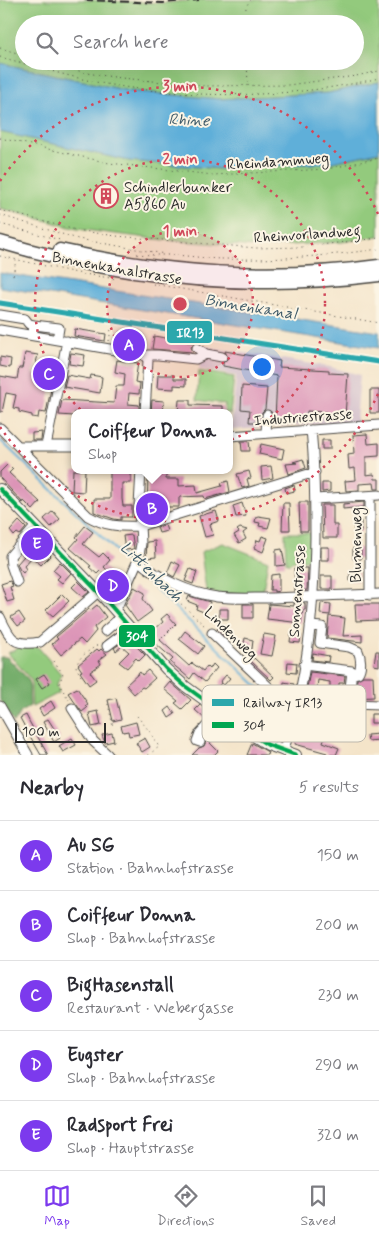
<!DOCTYPE html>
<html lang="en">
<head>
<meta charset="utf-8">
<style>
  body { margin:0; font-family:Mynerve,sans-serif; background:#f2f2f3; color:#2b2b33 }
  .scale { position:absolute; left:15px; bottom:12px; width:91px; box-sizing:border-box; padding-left:5px; border:2px solid #2b2b2b; border-top:0; font-size:14px; line-height:18px; white-space:nowrap; color:#2b2b2b; -webkit-text-stroke:4px #fcf5e5; paint-order:stroke }
  .you { position:absolute; left:261px; top:366px; width:18px; height:18px; margin:-12px; border:4px solid #fff; border-radius:50%; background:#1a73e8; box-shadow:0 0 0 8px #1a73e833 }
  .badge { display:grid; place-items:center; width:32px; height:32px; border-radius:50%; background:#7c3aed; color:#fff; font-size:16px; font-weight:700 }
  .pin { position:absolute; translate:-50% -50%; border:2px solid #fff; box-shadow:0 1px 5px #0006 }
  .popup { position:absolute; left:71px; top:409px; width:162px; height:65px; box-sizing:border-box; display:grid; place-content:center; border-radius:10px; background:#fff; filter:drop-shadow(0 1px 4px #0005); font-size:16px; white-space:nowrap; color:#7c7c81 }
  .popup b { font-size:19px; color:#2b2b33 }
  .popup::after { content:''; position:absolute; left:50%; top:100%; margin-left:-10px; border:10px solid transparent; border-top-color:#fff }
  .list { margin:0; padding:0; list-style:none }
  h2 { display:flex; justify-content:space-between; align-items:center; height:65px; margin:0; padding:0 20px; font-size:21px }
  h2 small { font-size:16px; font-weight:400; color:#7c7c81 }
  .list li { display:grid; grid-template-columns:32px 1fr auto; gap:15px; align-items:center; box-sizing:border-box; height:70px; padding:0 20px; border-top:1px solid #e1e1e2 }
  .list b { display:block; font-size:19px; white-space:nowrap }
  .list p { margin:0; font-size:16px; white-space:nowrap; color:#7c7c81 }
  .list em { font-size:16px; font-style:normal; color:#7c7c81 }
  .icon { flex:none; width:28px; height:28px; fill:none; stroke:currentColor; stroke-width:2; stroke-linecap:round; stroke-linejoin:round }
  .map { position:relative; flex:none; width:379px; height:755px; overflow:hidden }
  .search { position:absolute; background:#fff; box-shadow:0 5px 20px #0002; left:15px; right:15px; top:15px; height:55px; display:flex; align-items:center; gap:12px; box-sizing:border-box; padding:0 18px; border-radius:28px; color:#7c7c81; font-size:19px }
  .sheet { height:415px; background:#fff }
  nav { display:flex; justify-content:space-around; align-items:center; box-sizing:border-box; height:70px; border-top:1px solid #e1e1e2; background:#fff; font-size:14px; color:#7c7c81 }
  nav a { display:grid; justify-items:center; gap:2px }
  nav .on { color:#7c3aed }
  .map>svg:first-child { display:block }
</style>
</head>
<body>
<div class="map">
<svg width="379" height="755" viewBox="0 0 379 755">
  <rect width="100%" height="100%" fill="#fcf5e5"/>
  <filter id="ink" filterUnits="userSpaceOnUse"><feTurbulence type="fractalNoise" baseFrequency=".02" numOctaves="2"/><feDisplacementMap in="SourceGraphic" scale="10" xChannelSelector="R" yChannelSelector="G"/><feConvolveMatrix kernelMatrix="1 2 1 2 8 2 1 2 1" color-interpolation-filters="sRGB"/></filter>
  <filter id="wash" filterUnits="userSpaceOnUse"><feTurbulence type="fractalNoise" baseFrequency=".0096" numOctaves="4" result="noise"/><feDisplacementMap in="SourceGraphic" scale="20" xChannelSelector="R" yChannelSelector="G"/><feGaussianBlur stdDeviation="1.12" result="paint"/><feColorMatrix in="noise" values="0 0 0 0 0 0 0 0 0 0 0 0 0 0 0 0 0 1.4 0 .05"/><feComposite in="paint" operator="in"/></filter>
  <g filter="url(#wash)">
    <rect width="100%" height="100%" fill="#f4e4c9"/>
    <!-- industrial -->
    <path fill="#d1bdcb" d="M204 346 330 367 360 375 356 422 231 430 236 376 199 369Z"/>
    <!-- green -->
    <path fill="#93ca7d" stroke="#5f7a54" fill-rule="evenodd" d="M0 0H85L163 3 199 0H379V82L328 93 220 99 129 91 0 63ZM24 24H355V61H24Z
      M0 132 129 161 220 169 328 163 379 152V236L342 242 256 247 163 240 77 229 0 208Z
      M199 371 234 377 230 415V413H224L225 404 197 400Z
      M285 533H311L310 560H294L290 563H286Z
      M223 543 268 561 263 590 260 594H218L206 591 201 552Z
      M22 646 38 647 61 674 57 684 59 693 32 707 31 688 32 681 8 653Z"/>
    <!-- forest -->
    <path fill="#76ae6c" stroke="#506c4c" d="M0 657H7L29 680 30 706 21 712 14 723 0 700Z"/>
    <!-- water -->
    <path fill="#5eafd9" stroke="#446d82" d="M0 63 129 91 220 99 328 93 379 82V152L328 163 220 169 129 161 0 132Z
      M0 273 379 332V348L0 287Z"/>
    <g fill="none" stroke-linecap="round" stroke-linejoin="round">
      <!-- stream -->
      <path stroke="#5eafd9" stroke-width="2" d="M0 440 132 566
        M137 571 286 714 288 718"/>
    </g>
    <g id="blocks">
      <!-- building -->
      <path fill="#dc94b7" d="M75 329 106 334 105 341 74 336Z
        M122 334 138 336 136 347 120 345Z
        M154 336 194 343 191 347 193 352 152 349Z
        M225 351 280 361 279 367 329 370V373L348 374 345 416 326 415V412L307 411V421H275L277 376 223 366V363L228 358Z
        M25 353 38 355 33 374 42 376 44 363 56 365 46 413 39 412 38 418 32 417V415L19 412V409L13 408 16 395 6 393 2 412H0V376L17 379 19 368H22Z
        M71 353 85 355 83 366 69 364Z
        M0 357 11 359 10 368 0 366Z
        M117 360 138 363 135 382 140 383 139 394 129 393 128 404 139 405V413H74V416L59 415 62 400 114 403 116 386H124L125 374 115 372Z
        M67 375 90 379 91 375 102 377 100 393 64 387Z
        M158 375H174V379H186V386L174 385V389L157 388Z
        M242 386 267 388 265 409 262 412 260 422H249L250 410 241 409Z
        M370 390H379V413H370Z
        M152 400 164 401 163 413H151Z
        M179 400H190V405L223 406V413H178Z
        M42 432 41 440H32V433Z
        M367 434 368 444 379 443V456L366 457V475L374 474 375 479H379V489H375L374 483 359 484V490L346 491 345 481 356 480 355 468 349 469 348 455 354 454 353 435Z
        M322 440H330V449H322Z
        M241 441H249L250 451H242Z
        M261 444 284 449 282 459 259 454Z
        M303 459 306 468 289 474 286 464 297 463 293 462Z
        M8 464 13 469 9 473 40 502 33 510 24 501 23 503 0 478V472Z
        M271 466 273 478 262 480 261 467Z
        M73 470H85L84 492 72 491Z
        M110 470H131V483H122V499L123 506H132V517H121V520L114 519 94 512V499H110Z
        M249 471 251 478 247 479 249 486 242 488 237 474Z
        M148 473 166 474V479H179V486L196 485 197 493 222 486 221 483 228 481 230 492 205 499 204 496 179 497V507H156V513H147Z
        M322 483H330V491L322 492Z
        M294 485 295 491 286 493 285 488Z
        M299 502H308V531H300Z
        M364 502V507L343 509V504Z
        M242 503 246 516 236 517 233 506Z
        M283 503H289L290 530H282Z
        M322 505H333V525H337V538H323Z
        M53 511 60 519 51 527 44 519Z
        M216 511 219 521 210 524 213 535 205 537 199 516Z
        M258 516 271 518 268 528 259 526 260 523 255 522 256 517Z
        M19 521 26 528 20 535 17 533 14 536 10 531Z
        M354 521H361V532H354Z
        M165 525 167 531 159 533 157 527Z
        M85 526 93 532 83 544 99 557 103 553 110 560 104 567 109 572 106 576 100 571 97 574 89 567 91 566 70 548 78 539 76 537Z
        M240 528 247 530 243 533 246 539 239 543 234 535 239 532 237 530Z
        M132 535 134 549 125 550 123 536Z
        M35 536 48 549 46 551 51 555 41 565 32 557 24 566 26 569 23 573 20 570 17 564 24 556 21 553Z
        M262 536 268 538 263 552 254 548 257 540 260 541Z
        M155 541 156 557 146 558 147 542Z
        M321 547H329V560H321Z
        M353 548H361V559H353Z
        M282 549 285 565 276 566V550Z
        M172 561 180 565 174 577 167 573Z
        M60 562 71 573 62 583 57 579 60 576 53 570Z
        M294 568H308L307 590 295 591Z
        M190 569 197 572 193 584 185 581Z
        M350 571H358V581H350Z
        M279 574V591L274 592V590H270L271 575Z
        M321 576H332V589H321Z
        M114 579 120 584 111 594 105 588Z
        M10 581 13 586 10 587 14 600 7 602 1 584Z
        M78 581 89 592 83 597 72 587Z
        M134 587 145 593 143 599 152 611 137 622 125 605Z
        M62 594 69 601 53 616 46 610Z
        M189 596 210 602 206 613 196 609 197 605 187 601Z
        M294 603H305V610H303L301 623 267 619 269 604 294 606Z
        M321 603 331 604 330 615 320 614Z
        M243 604H253V618H243Z
        M355 604H379V620L356 621Z
        M97 605 106 617 94 627 96 631 85 644 80 639 61 655 52 644 58 639 56 637 89 609 91 610Z
        M219 609H228V619H219Z
        M19 612 25 621 18 626 11 617Z
        M167 614 176 624 160 640 189 666 192 663 203 671 207 666 210 669 213 664 217 668 205 682 194 673 190 679 182 672 170 662 173 659 147 636 163 622 161 619Z
        M329 616 345 618 343 636 362 635V642L327 638Z
        M222 624 229 631 224 636 217 629Z
        M185 631 204 646 198 654 179 639Z
        M264 634 276 636 272 656 260 654Z
        M291 634 301 635 300 643 290 642Z
        M128 638 145 655 139 661 136 658 127 668 119 662 129 652 122 646 116 651 114 648Z
        M245 638 253 640 252 649 243 648Z
        M97 649 99 651 101 649 107 654 99 660 101 664 90 672 96 680 89 685 80 672 82 671 78 665Z
        M376 651H379V666L374 665Z
        M313 653 329 656 328 662 312 660Z
        M254 658 274 677 271 680 251 661Z
        M288 662 297 663 296 673 287 672Z
        M148 670 155 678 144 688 142 687 134 694 126 685 140 672 142 675Z
        M310 672 345 676 344 683H339V697H330V682L318 680 316 694 306 693Z
        M44 674 50 683 42 688 36 679Z
        M226 675 230 678 224 685 220 682Z
        M363 676H373L374 697 355 698 357 679Z
        M170 682 191 700 182 709 175 703 178 701 164 689Z
        M284 682 294 684 292 697H288L283 692Z
        M221 683 229 690 219 702 211 696Z
        M77 688 88 704 85 706 87 708 82 712 68 693Z
        M239 692 257 705 254 709 258 713 274 723 273 726 278 729 274 736 269 732 267 734 258 728 261 723 250 715 247 719 236 715 238 712 231 707 237 699 235 697Z
        M116 698 121 719 113 721 108 700Z
        M51 701 55 708 43 716 39 709Z
        M200 705 210 713 205 719 195 710Z
        M170 707 175 714 169 718 165 711Z
        M304 708 334 710V719H331L323 742 339 748 336 755H326L327 753 295 744Z
        M98 711 101 725 92 727 89 713Z
        M371 714H379V723H371Z
        M26 715 30 723 48 755H41L27 731 20 718Z
        M48 719 60 738 54 742 43 722Z
        M221 721 234 730 231 734 223 728 210 743 218 751 214 755H192L199 748 204 746 207 739 205 736 213 729 214 730Z
        M136 722 139 734 129 736 128 731 123 732 121 726Z
        M112 733 114 741 105 743 102 735Z
        M379 734V740L368 741 367 735Z
        M72 738 76 745 63 752 59 746Z
        M145 738 150 747 142 752 136 743Z
        M252 743 268 752 267 755H247Z"/>
    </g>
  </g>
  <g filter="url(#ink)">
    <use href="#blocks" fill-opacity="0" stroke="#494743" stroke-width="1"/>
    <g fill="none" stroke-linecap="round" stroke-linejoin="round">
      <defs>
        <path id="minor" d="M0 315 25 319 29 324 34 325
          M0 330 144 355 148 360 145 413
          M32 335 34 325 59 328 57 340
          M197 348 206 354
          M144 355H158L196 359 206 354 222 357
          M0 428 88 516C105 526 121 527 140 526L315 472
          M266 433 267 415
          M230 436 379 425
          M19 446H74
          M46 446 67 341
          M315 499 379 495
          M138 560C158 579 190 593 217 597 234 599 251 598 267 598 305 597 342 595 379 594
          M17 582 11 565 10 556 35 527
          M370 595V496
          M114 609 118 605 138 560 141 544 139 506 141 470
          M0 617C10 638 13 647 40 642L98 592
          M310 626 322 627 320 643 349 647 358 651C361 657 362 667 358 673L352 674
          M105 631 121 617
          M212 633 296 713
          M107 646 131 628
          M304 665 352 671 348 705
          M299 702 379 705
          M0 706 28 755
          M72 708 93 741 108 755
          M200 742 197 741 200 733 220 712
          M283 751C308 683 314 609 315 537 315 501 315 466 311 430"/>
        <path id="major" d="M0 489 104 598 166 669 185 686 254 736 268 745 296 755"/>
        <path id="highway" d="M0 242C124 279 250 291 379 275
          M60 250C164 273 273 281 379 266"/>
      </defs>
      <!-- minor casing -->
      <use href="#minor" stroke="#494743" stroke-width="11"/>
      <!-- major casing -->
      <use href="#major" stroke="#494743" stroke-width="12"/>
      <!-- highway casing -->
      <use href="#highway" stroke="#494743" stroke-width="15"/>
      <!-- path -->
      <path stroke="#494743" stroke-width="1" stroke-dasharray="1 4" stroke-linecap="butt" d="M246 24C245 15 244 6 251 0
        M0 48 24 55
        M0 57C39 67 78 80 118 86 202 99 296 98 379 78
        M45 61 86 73 121 78 205 86 288 85 356 76 379 71
        M247 61 248 85
        M0 138 109 163 213 175 327 169 379 158
        M0 210 76 230 116 236 256 248 303 247 379 238
        M0 215 78 239 165 254
        M0 224 60 240
        M137 254C148 255 157 255 168 255 187 255 206 259 225 259 277 260 328 256 379 249
        M0 256 77 273 117 279
        M12 280 16 260
        M153 284 379 323
        M109 341 111 329
        M118 342 120 331
        M141 346 143 334
        M163 587 206 627
        M54 661 63 674 59 684 69 700
        M81 676 76 667C79 655 90 651 99 644
        M108 704 113 727
        M137 716 150 732 159 747 148 755"/>
      <!-- minor -->
      <use href="#minor" stroke="#fff" stroke-width="9"/>
      <!-- major -->
      <use href="#major" stroke="#fff" stroke-width="10"/>
      <!-- highway -->
      <use href="#highway" stroke="#fff" stroke-width="12"/>
      <!-- rail -->
      <path stroke="#2b2b2b" stroke-width="2" stroke-dasharray="8 4" stroke-linecap="butt" d="M85 0 163 3 199 0"/>
      <defs>
        <path id="bus-1" d="M0 489 104 598 166 669 185 686 254 736 268 745 296 755"/>
      </defs>
      <!-- bus-1 casing -->
      <use href="#bus-1" stroke="#fcf5e5" stroke-width="8"/>
      <!-- bus-1 -->
      <use href="#bus-1" stroke="#00a651" stroke-width="4"/>
      <defs>
        <path id="rail-1" d="M0 303 379 362"/>
      </defs>
      <!-- rail-1 casing -->
      <use href="#rail-1" stroke="#fcf5e5" stroke-width="9"/>
      <!-- rail-1 -->
      <use href="#rail-1" stroke="#2ca7ac" stroke-width="5"/>
    </g>
  </g>
  <!-- distance rings -->
  <circle cx="180" cy="304" r="73" fill="#d1495b" fill-opacity=".12"/>
  <g fill="none" stroke="#d1495b" stroke-width="2.5" stroke-dasharray="2.5 5">
    <circle cx="180" cy="304" r="73"/>
    <circle cx="180" cy="304" r="145"/>
    <path d="M378 394A218 218 0 0 1 0 427M0 181A218 218 0 0 1 378 214"/>
  </g>
  <!-- icons -->
  <defs>
    <symbol id="building-ring" viewBox="-11 -11 22 22"><circle r="9.5" fill="#fcf5e5" stroke="#d1495b" stroke-width="1.5"/><path d="M-4-6H4V6H1V3H-1V6H-4ZM-2.5-4.3h1.7v1.8h-1.7ZM.8-4.3h1.7v1.8H.8ZM-2.5-1h1.7V.8h-1.7ZM.8-1h1.7V.8H.8Z" fill="#d1495b"/></symbol>
  </defs>
  <g fill-rule="evenodd">
    <use href="#building-ring" x="92" y="182" width="28" height="28"/>
  </g>
  <g text-anchor="middle" stroke-width="4" stroke-linejoin="round" paint-order="stroke">
    <!-- street labels -->
    <g font-size="15" fill="#2b2b2b" stroke="#fcf5e5">
      <text transform="translate(278 161) rotate(-4)" y="5">Rheindammweg</text>
      <text transform="translate(307 234) rotate(-4)" y="5">Rheinvorlandweg</text>
      <text transform="translate(117 268) rotate(10)" y="5">Binnenkanalstrasse</text>
      <text transform="translate(303 417) rotate(-4)" y="5">Industriestrasse</text>
      <text transform="translate(356 545) rotate(-90)" y="5">Blumenweg</text>
      <text transform="translate(297 591) rotate(-86)" y="5">Sonnenstrasse</text>
      <text transform="translate(231 633) rotate(44)" y="5">Lindenweg</text>
    </g>
    <!-- poi labels -->
    <g font-size="15" fill="#2b2b2b" stroke="#fcf5e5" text-anchor="start">
      <text x="124" y="192">Schindlerbunker<tspan x="124" dy="17">A5860 Au</tspan></text>
    </g>
    <!-- water labels -->
    <g font-size="16" font-style="italic" fill="#3d5968" stroke="#fcf5e5">
      <text transform="translate(189 119) rotate(2)" y="6">Rhine</text>
      <text transform="translate(251 306) rotate(9)" y="6">Binnenkanal</text>
      <text transform="translate(152 571) rotate(44)" y="6">Littenbach</text>
    </g>
  </g>
  <!-- legend -->
  <rect x="202" y="685" width="164" height="57" rx="8" fill="#fcf5e5" stroke="#bdb8ad" stroke-width="1"/>
  <rect x="212" y="699" width="22" height="7" fill="#2ca7ac"/>
  <rect x="212" y="722" width="22" height="6" fill="#00a651"/>
  <g font-size="14" fill="#2b2b2b">
    <text x="243" y="707">Railway IR13</text>
    <text x="243" y="730">304</text>
  </g>
  <circle cx="180" cy="304" r="8" fill="#d1495b" stroke="#fcf5e5" stroke-width="2.5"/>
  <g font-size="15" text-anchor="middle" font-weight="bold" fill="#d1495b" stroke="#fcf5e5" stroke-width="4" stroke-linejoin="round" paint-order="stroke">
    <text x="180" y="91">3 min</text>
    <text x="180" y="164">2 min</text>
    <text x="180" y="236">1 min</text>
  </g>
  <g stroke="#fcf5e5" stroke-width="2">
    <rect x="166" y="320" width="47" height="24" rx="5" fill="#2ca7ac"/>
    <rect x="118" y="624" width="38" height="24" rx="5" fill="#00a651"/>
  </g>
  <g font-size="14" text-anchor="middle" font-weight="bold" fill="#fff">
    <text x="190" y="337">IR13</text>
    <text x="137" y="641">304</text>
  </g>
</svg>
<div class="scale">100 m</div>
<div class="you"></div>
<div class="pin badge" style="left:129px;top:345px">A</div>
<div class="pin badge" style="left:152px;top:509px">B</div>
<div class="popup"><b>Coiffeur Donna</b>Shop</div>
<div class="pin badge" style="left:49px;top:374px">C</div>
<div class="pin badge" style="left:113px;top:586px">D</div>
<div class="pin badge" style="left:37px;top:544px">E</div>
<div class="search"><svg class="icon" aria-label="search" viewBox="0 0 24 24"><circle cx="10" cy="10" r="6"/><path d="M15 15l6 6"/></svg>Search here</div>
</div>
<section class="sheet">
<h2>Nearby<small>5 results</small></h2>
<ul class="list">
<li><span class="badge">A</span><div><b>Au SG</b><p>Station · Bahnhofstrasse</p></div><em>150 m</em></li>
<li><span class="badge">B</span><div><b>Coiffeur Donna</b><p>Shop · Bahnhofstrasse</p></div><em>200 m</em></li>
<li><span class="badge">C</span><div><b>BigHasenstall</b><p>Restaurant · Webergasse</p></div><em>230 m</em></li>
<li><span class="badge">D</span><div><b>Eugster</b><p>Shop · Bahnhofstrasse</p></div><em>290 m</em></li>
<li><span class="badge">E</span><div><b>Radsport Frei</b><p>Shop · Hauptstrasse</p></div><em>320 m</em></li>
</ul>
</section>
<nav>
<a class="on"><svg class="icon" aria-label="map" viewBox="0 0 24 24"><path d="M3 6l6-2 6 2 6-2v14l-6 2-6-2-6 2zM9 4v14M15 6v14"/></svg>Map</a>
<a><svg class="icon" aria-label="directions" viewBox="0 0 24 24"><path d="M12 3l9 9-9 9-9-9zM9 14v-3h6M13 9l2 2-2 2"/></svg>Directions</a>
<a><svg class="icon" aria-label="saved" viewBox="0 0 24 24"><path d="M7 4h10v16l-5-4-5 4z"/></svg>Saved</a>
</nav>
</body>
</html>
